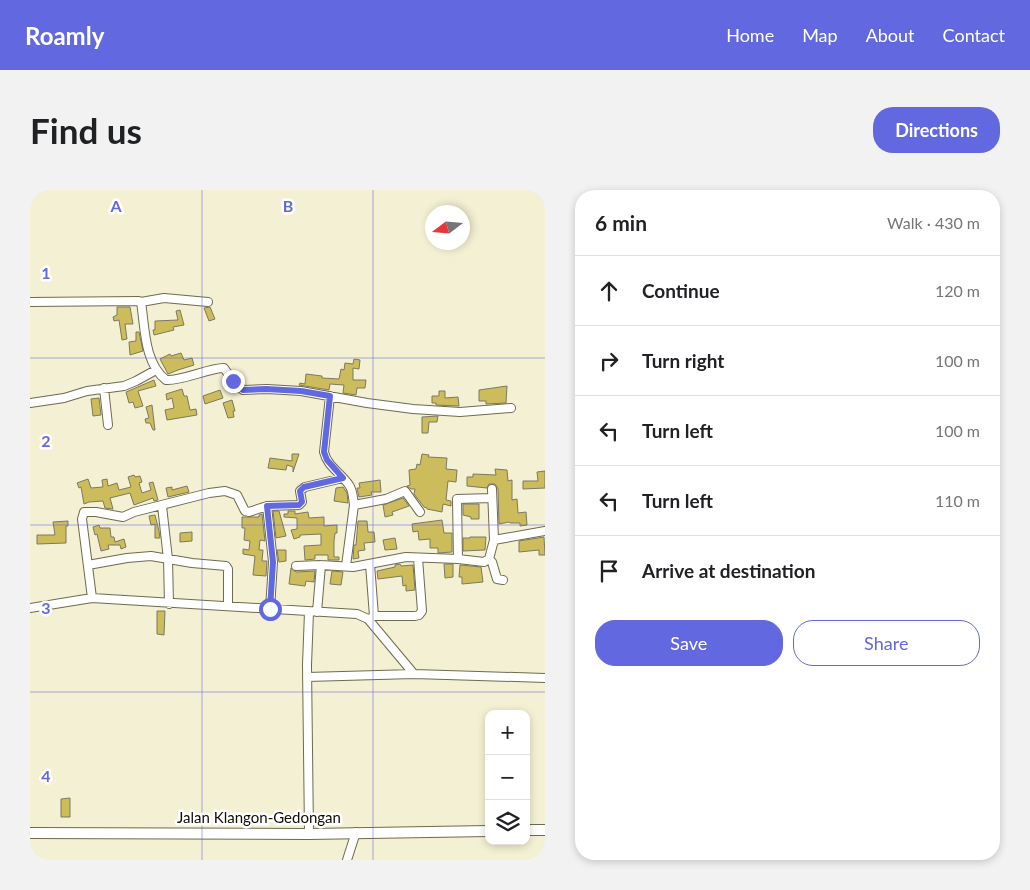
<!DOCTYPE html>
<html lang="en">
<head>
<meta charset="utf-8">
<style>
  body { margin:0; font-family:Lato,sans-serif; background:#f2f2f2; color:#202124 }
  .controls { position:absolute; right:15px; bottom:15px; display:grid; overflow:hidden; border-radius:10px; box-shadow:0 2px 8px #0003 }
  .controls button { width:45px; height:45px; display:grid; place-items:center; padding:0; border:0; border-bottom:1px solid #e0e0e0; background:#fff; color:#202124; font:25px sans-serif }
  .compass { position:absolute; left:395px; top:15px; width:45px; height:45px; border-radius:50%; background:#fff; box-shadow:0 2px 8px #0003; rotate:254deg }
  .stop { position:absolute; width:15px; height:15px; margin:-11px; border:4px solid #6268e0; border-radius:50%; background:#fff }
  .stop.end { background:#6268e0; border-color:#fff; box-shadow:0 1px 5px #0008 }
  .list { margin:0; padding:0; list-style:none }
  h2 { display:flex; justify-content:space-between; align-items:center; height:65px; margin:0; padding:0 20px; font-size:21px }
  h2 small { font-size:16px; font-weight:400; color:#757577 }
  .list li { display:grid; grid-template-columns:32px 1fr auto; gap:15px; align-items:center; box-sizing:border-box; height:70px; padding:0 20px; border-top:1px solid #e0e0e0 }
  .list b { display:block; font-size:19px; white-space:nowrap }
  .list em { font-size:16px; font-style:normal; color:#757577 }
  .actions { display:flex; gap:10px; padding:15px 20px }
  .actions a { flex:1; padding:11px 0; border:1px solid #6268e0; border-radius:20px; text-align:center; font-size:18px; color:#6268e0 }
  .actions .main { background:#6268e0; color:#fff }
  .icon { flex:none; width:28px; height:28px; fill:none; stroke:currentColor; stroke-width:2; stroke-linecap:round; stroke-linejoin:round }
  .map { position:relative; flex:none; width:515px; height:670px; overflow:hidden; border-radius:20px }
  header { display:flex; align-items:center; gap:30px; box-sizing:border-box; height:70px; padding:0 25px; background:#6268e0; color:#fff }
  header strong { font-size:24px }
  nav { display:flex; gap:28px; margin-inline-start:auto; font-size:18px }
  .intro { display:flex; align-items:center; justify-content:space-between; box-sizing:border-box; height:120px; padding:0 30px }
  h1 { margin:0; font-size:35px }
  .button { padding:12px 22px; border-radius:20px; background:#6268e0; color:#fff; font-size:18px; font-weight:700 }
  main { display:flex; gap:30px; padding:0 30px }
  aside { flex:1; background:#fff; border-radius:20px; box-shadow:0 2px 8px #0003 }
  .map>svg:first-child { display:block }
</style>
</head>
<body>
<header>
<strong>Roamly</strong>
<nav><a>Home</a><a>Map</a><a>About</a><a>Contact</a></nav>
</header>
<div class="intro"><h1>Find us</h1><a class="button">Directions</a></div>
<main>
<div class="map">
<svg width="515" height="670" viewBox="0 0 515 670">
  <rect width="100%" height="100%" fill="#f4f0d3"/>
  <!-- building -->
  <path fill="#ccbc5c" stroke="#7d795f" d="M87 117H100L103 134H95L97 149 92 150 89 130 84 131 83 127 87 125Z
    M180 117 185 129 179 131 174 118Z
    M150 120 154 135 143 137 144 140 124 145 123 140H125V131L148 130 146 121Z
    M106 142H109L113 161 100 165 99 152 106 151Z
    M151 163 154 170 162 168 164 175 148 180 138 184 130 169 140 164 141 166Z
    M324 169 330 170 329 179 323 178V190H336L335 198H327L326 205 313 203 314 195 300 194 299 200 269 195 270 193 275 194 276 184 292 186V188L309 189 311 179 314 180 315 173 323 174Z
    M124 190 126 196 108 201 113 216 105 218 103 212 99 213 96 202Z
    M477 196 476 213 456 214V211H449V200Z
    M152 199 154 206H157L160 220 166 219 167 225 137 230 135 220 144 218 142 208 137 210 136 204Z
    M190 200 193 208 175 214 173 206Z
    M409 201H415V208L428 207 429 216 406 215V213H402V206H409Z
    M69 208 71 225 63 226 61 209Z
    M202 210 205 221H203L204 227 198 228 193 213Z
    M122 215 125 240H123L120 233H116L115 229 119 228 116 217Z
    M408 226 407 232H399L398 243H392V227Z
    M262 264H269L263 282V277L257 275 256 280 238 278 240 268 262 271Z
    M392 264 399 265 398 267 417 268 416 279 427 280 426 292 418 291 416 310 421 311V316L413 314 412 322 397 319V318L394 317 384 304 385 299H381L377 296 380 295 379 280 386 279 387 274 390 275Z
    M465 279 477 280 478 291 482 290V310L487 309 488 323 496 322 497 335 490 336V333H480L479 332 469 334 468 299 465 294H459L457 298 437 296V287H443V284L466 285Z
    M515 281V298L493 299V291H508L507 282Z
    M104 285 105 287 110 286 112 292 109 293 112 303 121 300 119 293 123 292 128 310 124 311 123 308 104 315 100 303 80 308 83 319 75 318 73 311 59 312 54 314 51 297 49 298 47 293 58 289 61 298 73 297 72 290 77 289 78 296 87 293 89 300 101 297 98 287Z
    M350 290 351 302H341L342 305 329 307 327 298H330L329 293Z
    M157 296 159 302 138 307 136 298 142 297V300Z
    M313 297 317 303 318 313 304 311 306 298Z
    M373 308 379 316 362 322 363 325 355 327 353 315Z
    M433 314H449V329H441V327L433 325Z
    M243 321H249L256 346 246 348Z
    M258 321H265V324L278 322 279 328 294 327V336L307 335V343H305L304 351V367H309V370H298V365H285V369L275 370 274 356 291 355V344L270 345V347L264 349 261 340 267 339V328L254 327V324H258Z
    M232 324 235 351 230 350 229 360H233L232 371H237L236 386 223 385 225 366 213 364V359L219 360 220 351 214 350 215 338H212V327H229V325Z
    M125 325 129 341 130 348H125V334L121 335 119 326Z
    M412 330 414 343H422V362L408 363V358H400V349L389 350 388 341 383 342 382 334Z
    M38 331V336H36V353L7 354V345H25L23 332Z
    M328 331H337L338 342H344L345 352 334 353 335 360 328 361 329 368 323 369 324 355H326Z
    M69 335 70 338H80L81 347H84L85 352 94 349 96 357 91 359 90 355H78L79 359 71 361 67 344 65 345 63 337Z
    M162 342V351L150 352V343Z
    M440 347H456L455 360 433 361V348H440Z
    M514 347 515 365H509V360L489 362V351Z
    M365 348 367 359 355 360 353 350Z
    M247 360H256V371L249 372Z
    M370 374 371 376 383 375 385 400 376 401V395L373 396 372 386 348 389 347 381 365 377V375Z
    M414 374H423V387L415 388Z
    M430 375 451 377 453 392 432 394V387H429Z
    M261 378 266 382 285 381 284 392 276 391 275 396 259 394Z
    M302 381 313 382 311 395 300 394Z
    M127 421H135L134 445 127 444Z
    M40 608V627H31V609Z"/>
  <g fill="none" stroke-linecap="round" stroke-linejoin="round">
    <defs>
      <path id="minor" d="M0 112 109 111 111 112C115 137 114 173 136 190 153 191 178 178 194 178L203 191 213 200 237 199 271 201 337 213 383 219 430 222 481 218
        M111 112 134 108 178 112
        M74 198 78 235
        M300 206 294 262C297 276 311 283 319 295 323 300 323 308 324 315L316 376
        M0 213 34 208 57 201 94 196 106 191 126 180
        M462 299 464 350
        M324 315 356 309 375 301 390 322
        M132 316 138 369 139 414
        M237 316 243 372 240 419
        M428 369 427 309 462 308
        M459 369 462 372 467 389 473 390
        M340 374 344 426 342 427
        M58 375 97 368 121 366 162 373 196 376 198 379V416
        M266 376 291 375 323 377 376 367 428 369 454 372 459 369 464 350 515 341
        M62 408 52 329 54 322H66L93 327 104 322 179 303 195 301 207 305 215 321 219 322 237 316 269 315 272 312 270 301 275 297 313 288
        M0 418 62 408 327 424 338 429 384 484 515 488
        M287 422 291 375
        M344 426H385L389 425 392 421 388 368
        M277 487 384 484
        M279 644 277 475 279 422
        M317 670 326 642"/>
      <path id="major" d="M496 640H515
        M0 643 279 644 459 641"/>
    </defs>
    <!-- minor casing -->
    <use href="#minor" stroke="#6e6a50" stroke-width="10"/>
    <!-- major casing -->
    <use href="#major" stroke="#6e6a50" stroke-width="12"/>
    <!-- minor -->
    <use href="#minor" stroke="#fff" stroke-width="8"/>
    <!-- major -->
    <use href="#major" stroke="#fff" stroke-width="10"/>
  </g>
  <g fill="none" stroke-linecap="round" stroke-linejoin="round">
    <!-- route -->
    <path stroke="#6268e0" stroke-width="6" d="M203 191 213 200 236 199 271 201 300 206 294 262 297 270 313 288 274 297 270 301 272 312 269 315 237 316 243 372 240 419"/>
  </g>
  <!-- grid -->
  <path fill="none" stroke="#6268e0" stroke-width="1" stroke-opacity="0.55" d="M172 0V670M343 0V670M0 168H515M0 335H515M0 502H515"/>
  <g text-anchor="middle" stroke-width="5" stroke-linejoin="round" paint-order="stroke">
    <!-- street labels -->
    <g font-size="15" fill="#0f0d05" stroke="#fff">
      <text x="229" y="633">Jalan Klangon-Gedongan</text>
    </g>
  </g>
  <g font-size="16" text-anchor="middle" font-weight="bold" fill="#6268e0" stroke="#fff" stroke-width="5" stroke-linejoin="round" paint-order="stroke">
    <text x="86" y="22">A</text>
    <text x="258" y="22">B</text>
    <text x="16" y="89">1</text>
    <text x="16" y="257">2</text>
    <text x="16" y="424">3</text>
    <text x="16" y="592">4</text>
  </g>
</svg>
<div class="controls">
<button>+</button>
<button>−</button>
<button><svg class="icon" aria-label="layers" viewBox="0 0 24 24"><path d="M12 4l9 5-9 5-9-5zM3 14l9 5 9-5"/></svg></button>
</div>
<svg class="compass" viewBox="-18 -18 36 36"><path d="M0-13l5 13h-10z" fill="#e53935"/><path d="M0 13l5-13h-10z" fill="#757577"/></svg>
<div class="stop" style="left:240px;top:419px"></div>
<div class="stop end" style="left:203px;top:191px"></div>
</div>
<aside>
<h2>6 min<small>Walk · 430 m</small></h2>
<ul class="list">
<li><svg class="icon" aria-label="ahead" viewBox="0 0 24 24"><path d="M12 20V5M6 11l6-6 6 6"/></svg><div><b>Continue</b></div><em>120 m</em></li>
<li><svg class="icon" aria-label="right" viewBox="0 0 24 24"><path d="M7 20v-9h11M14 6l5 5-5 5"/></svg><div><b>Turn right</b></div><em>100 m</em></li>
<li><svg class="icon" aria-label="left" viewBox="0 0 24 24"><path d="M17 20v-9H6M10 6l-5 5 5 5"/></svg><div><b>Turn left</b></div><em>100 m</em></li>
<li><svg class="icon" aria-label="left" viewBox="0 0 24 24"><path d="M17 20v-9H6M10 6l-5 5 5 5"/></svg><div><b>Turn left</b></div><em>110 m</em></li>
<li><svg class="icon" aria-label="arrive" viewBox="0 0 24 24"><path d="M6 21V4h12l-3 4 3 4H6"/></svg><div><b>Arrive at destination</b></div></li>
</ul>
<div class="actions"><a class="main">Save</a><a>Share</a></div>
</aside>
</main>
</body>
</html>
